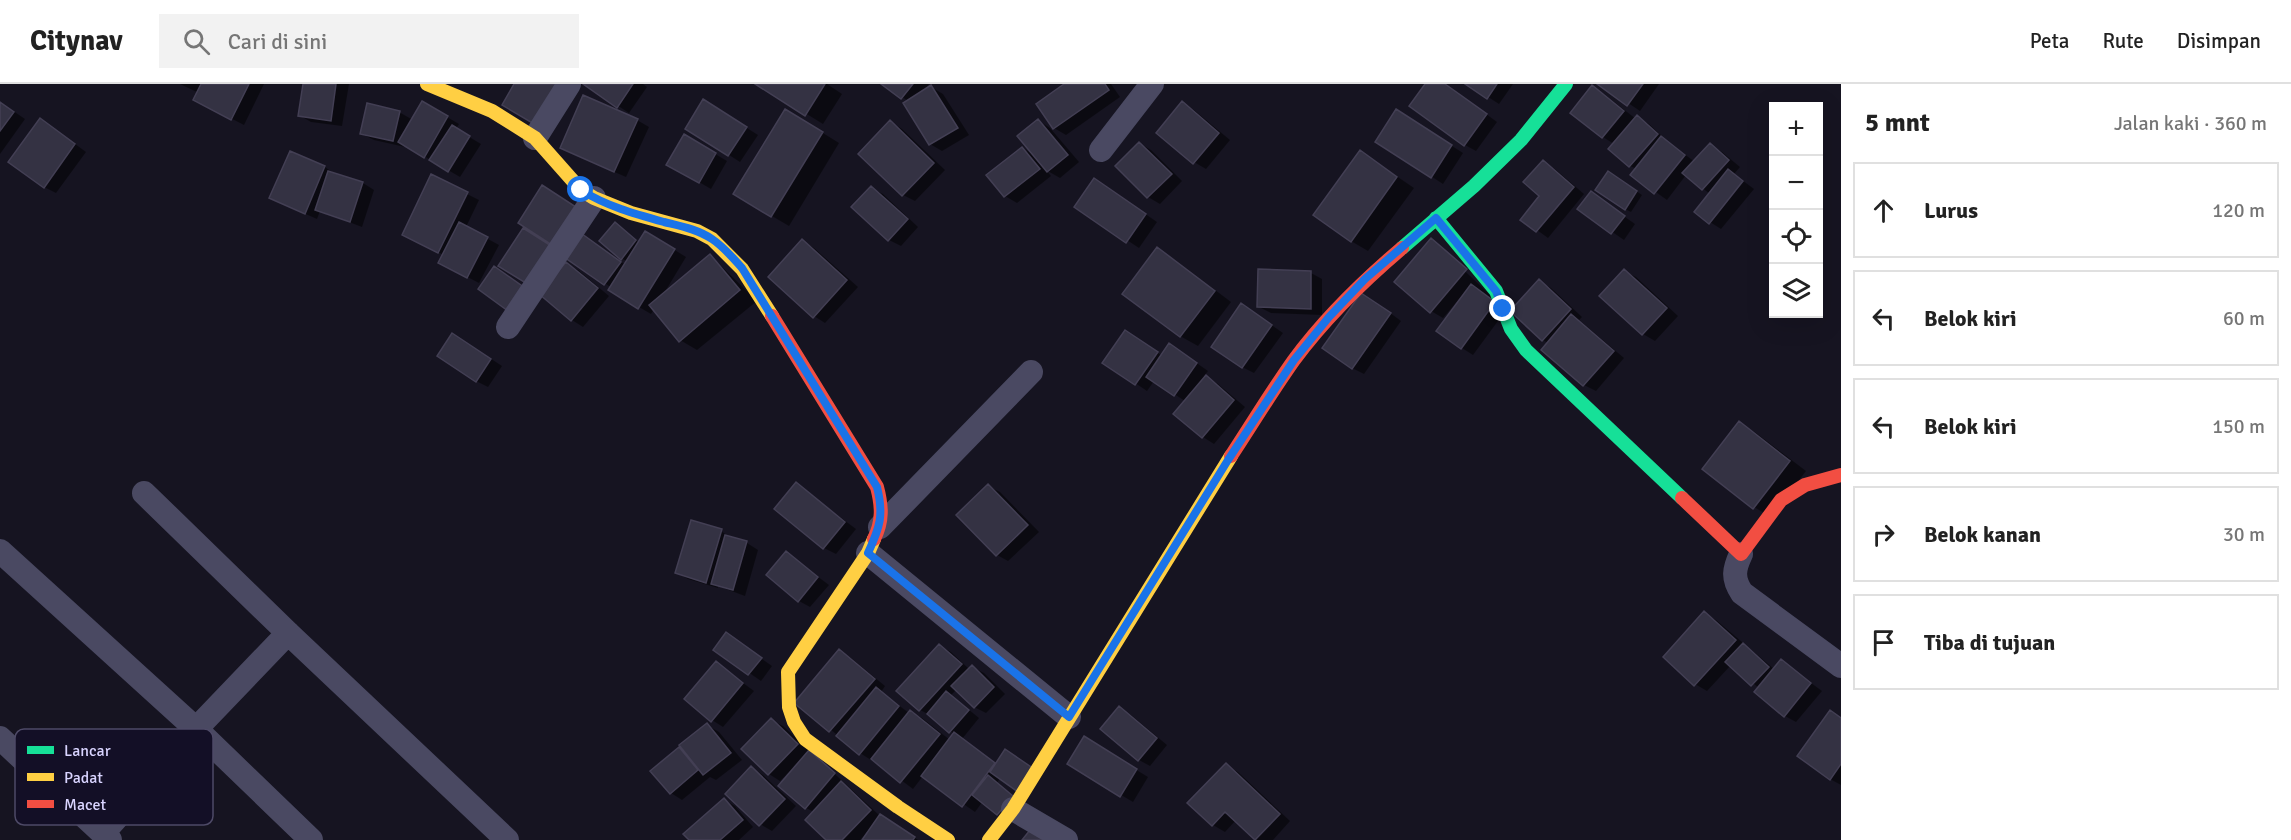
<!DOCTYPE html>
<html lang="id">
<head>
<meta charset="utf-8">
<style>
  body { margin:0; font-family:Signika,sans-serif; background:#f2f2f2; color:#222 }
  .controls { position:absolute; right:18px; top:18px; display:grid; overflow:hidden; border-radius:0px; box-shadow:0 6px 24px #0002 }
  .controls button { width:54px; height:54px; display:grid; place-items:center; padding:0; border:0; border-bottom:2px solid #e0e0e0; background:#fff; color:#222; font:30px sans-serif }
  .stop { position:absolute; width:18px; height:18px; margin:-14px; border:4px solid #1a73e8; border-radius:50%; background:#fff }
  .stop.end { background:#1a73e8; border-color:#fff; box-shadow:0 2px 6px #0008 }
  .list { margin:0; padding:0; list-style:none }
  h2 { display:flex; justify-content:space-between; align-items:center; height:78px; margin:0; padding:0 24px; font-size:26px }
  h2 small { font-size:20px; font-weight:400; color:#767676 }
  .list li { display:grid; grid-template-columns:39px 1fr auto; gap:18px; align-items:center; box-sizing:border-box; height:96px; margin:0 12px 12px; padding:0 12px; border:2px solid #e0e0e0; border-radius:0px }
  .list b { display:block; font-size:22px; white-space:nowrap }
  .list em { font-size:20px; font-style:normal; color:#767676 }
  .icon { flex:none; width:33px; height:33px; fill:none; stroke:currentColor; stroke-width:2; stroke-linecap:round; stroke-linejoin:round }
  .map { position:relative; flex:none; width:1841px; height:756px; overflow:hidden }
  header { display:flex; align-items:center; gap:36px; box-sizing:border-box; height:84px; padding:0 30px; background:#fff; border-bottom:2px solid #e0e0e0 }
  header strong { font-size:28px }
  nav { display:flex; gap:33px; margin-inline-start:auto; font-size:21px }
  .search { width:420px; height:54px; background:#f2f2f2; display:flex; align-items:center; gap:15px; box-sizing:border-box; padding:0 21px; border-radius:0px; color:#767676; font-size:22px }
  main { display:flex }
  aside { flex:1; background:#fff }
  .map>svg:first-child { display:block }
</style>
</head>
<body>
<header>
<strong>Citynav</strong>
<div class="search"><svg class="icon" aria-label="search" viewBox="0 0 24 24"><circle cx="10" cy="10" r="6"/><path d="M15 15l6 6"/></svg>Cari di sini</div>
<nav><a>Peta</a><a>Rute</a><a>Disimpan</a></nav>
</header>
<main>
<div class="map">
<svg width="1841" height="756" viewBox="0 0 1841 756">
  <rect width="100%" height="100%" fill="#161421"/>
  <!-- shadow -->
  <path fill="#0007" d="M180 0H264L244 41 207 22 199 9Z
    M304 0H349L342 42 311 38 299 31Z
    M585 0H643L647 3 629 29Z
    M758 0H827L842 10 823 40Z
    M884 0H929L924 7 931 3 943 10 969 51 942 67 930 60 908 17Z
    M1067 0H1111L1120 13 1066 51 1054 44Z
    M1427 0H1445L1497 38 1476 67 1465 61Z
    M1468 0H1513L1499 20Z
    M1600 0H1659L1640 27Z
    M1593 3 1604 10 1636 35 1637 33 1649 40 1668 58 1695 78 1711 61 1722 68 1740 83 1734 90 1754 105 1721 145 1710 138V110L1686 91 1667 116 1632 91 1637 85 1630 82 1614 60 1603 53Z
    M0 18 25 35 0 70Z
    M423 19 459 40 456 45 481 60 460 93 405 61V63L374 56 362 50 399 28 413 36Z
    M1182 19 1194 26 1230 56 1206 85 1194 78Z
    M715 24 758 51 740 78 687 44Z
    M1408 34 1463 69 1443 100 1377 57Z
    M637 36 649 43 626 93 573 70Z
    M802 36 839 59 789 142 772 132Z
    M1039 37 1050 44 1079 78 1060 94 1046 86 1051 92 1017 119 1005 112 988 91 1022 64 1036 72Z
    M891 38 902 45 945 86 915 117 903 111Z
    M52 43 86 68 56 109 44 103Z
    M685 52 727 77 711 105 668 80Z
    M1139 59 1151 66 1182 97 1160 120 1148 113 1117 82Z
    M1361 68 1414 104 1368 167 1351 157Z
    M291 69 325 83 336 91 363 99 374 106 362 143 320 127 317 135 283 120Z
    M1543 78 1555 85 1584 110 1548 154 1522 135 1541 112Z
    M1614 92 1642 111 1631 128 1625 125Z
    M1106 103 1157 138 1139 164 1076 122Z
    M871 104 883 110 918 143 901 162 889 156Z
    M1591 109 1635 140 1624 156 1579 125Z
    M467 110 479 116 466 143 499 161 479 199 452 185 444 171 415 157Z
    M621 144 639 159 657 155 686 173 663 211 711 172 757 217 697 266 680 256 654 225 651 230 639 223 610 206 612 204 563 171 579 149 626 181 628 178 621 174Z
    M1432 156 1506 226 1473 271 1462 264V215L1460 214 1443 234 1431 227Z
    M803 157 814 164 858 203 825 239 814 232Z
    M1157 165 1174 175 1231 218 1198 262 1180 252Z
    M566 180 578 186 609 212 583 243 572 236Z
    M1624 187 1636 193 1678 232 1655 257 1643 250 1601 212Z
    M1311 189 1322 195V231L1271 229 1259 223Z
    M1539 197 1551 204 1582 233 1579 236 1624 274 1596 307 1584 301 1548 259 1543 256Z
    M1374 217 1401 237 1364 290 1352 284Z
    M1253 228 1283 249 1254 289 1242 283Z
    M1137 254 1162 272 1181 268 1208 287 1204 292 1218 300 1245 323 1214 360 1203 353 1185 317 1154 297 1147 307 1104 278Z
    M464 257 502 282 488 303 476 297Z
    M1739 339 1756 349 1806 387 1771 433 1754 423Z
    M796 400 856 445 836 470 824 464 776 425Z
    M988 402 1000 408 1039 448 1008 477 997 471Z
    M721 447 732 455 747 459 758 466 745 512 718 502V504L688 495 677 489Z
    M786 469 829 501 810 523 799 517Z
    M1704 529 1716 536 1774 585 1781 577 1822 607 1796 638 1785 632 1759 604 1731 581 1707 607 1695 600Z
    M726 550 772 582 761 597 715 565Z
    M940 562 951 568 969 585 972 583 984 589 1005 610 986 629 974 623 957 605 951 611 979 634 962 655 997 681 1000 694 997 699 1018 716 983 717 975 728 923 692 913 705 873 675 871 676 860 669 796 618 840 567 851 574 885 602 881 608 909 629 910 628 922 634 950 656 954 650 932 632 920 626Z
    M716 579 754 607 723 643 712 636Z
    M1119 624 1131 631 1167 661 1150 682 1139 676Z
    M1841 634V701L1830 695Z
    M771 636 783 642 879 731 918 756H864L868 750 867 748 860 756H828L814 728 806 724 793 688 791 686 780 697 769 690Z
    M707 641 719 648 742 676 716 696 710 693 682 716 671 709 652 687Z
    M1084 654 1148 693 1133 718 1069 680Z
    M1226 681 1238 688 1290 737 1273 756H1257L1236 736 1225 748 1213 741 1190 719Z
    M752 684 763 691 796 722 772 747 760 740Z
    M724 716 735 722 753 743 739 756H691Z"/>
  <!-- building -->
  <path fill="#343243" stroke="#433f54" stroke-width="1.5" d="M201 0H249L231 36 193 16Z
    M303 0H336L331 37 298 32Z
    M514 0H556L534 40 502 21Z
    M583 0H633L617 24Z
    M755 0H825L805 32Z
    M881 0H913L901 15Z
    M1064 0H1105L1109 6 1053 45 1036 20Z
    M1425 0H1445L1487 30 1464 62 1409 22Z
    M1465 0H1497L1487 15Z
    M1597 0H1643L1627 22Z
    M931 1 958 44 929 61 903 19Z
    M1592 1 1624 27 1602 54 1570 29Z
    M583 11 638 35 614 88 560 64Z
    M703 15 747 43 728 72 685 45Z
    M422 17 448 32 424 74 398 58Z
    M1182 17 1219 49 1193 80 1156 49Z
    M0 18 14 28 0 47Z
    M367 19 400 27 393 57 360 50Z
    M785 25 823 48 771 133 733 110Z
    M1396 25 1452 61 1431 94 1375 58Z
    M1637 31 1658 50 1629 83 1608 65Z
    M40 34 75 60 44 104 8 78Z
    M1038 35 1068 71 1047 88 1017 52Z
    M890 36 934 79 902 112 858 70Z
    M452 41 470 52 448 88 429 76Z
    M684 50 716 69 699 99 666 81Z
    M1661 52 1685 71 1654 110 1630 91Z
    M1139 58 1172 90 1147 114 1115 82Z
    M1710 59 1729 76 1702 106 1682 89Z
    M1022 63 1040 85 1004 113 986 91Z
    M1360 66 1397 93 1351 158 1313 131Z
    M290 67 325 82 305 130 269 114Z
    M1543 76 1574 103 1536 148 1520 136 1539 112 1523 98Z
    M1728 85 1743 97 1709 140 1694 128Z
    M328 87 363 98 350 138 315 126Z
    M1608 87 1637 107 1625 126 1595 106Z
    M431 90 468 108 438 169 402 151Z
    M1094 94 1146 130 1126 159 1074 123Z
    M542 101 579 125 555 163 518 139Z
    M871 102 908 135 888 157 851 123Z
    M1591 107 1625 132 1611 150 1577 125Z
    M459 138 488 153 467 194 438 179Z
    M615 138 636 156 621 176 599 157Z
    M523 144 553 163 529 201 498 182Z
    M578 147 621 178 604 201 561 171Z
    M645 147 675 165 638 225 608 206Z
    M1431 154 1467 185 1430 229 1394 198Z
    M802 155 847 196 813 234 768 193Z
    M1157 163 1215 207 1180 253 1122 210Z
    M710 170 740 206 679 258 649 221Z
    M566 178 598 204 571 237 539 210Z
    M494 182 525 204 508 227 478 205Z
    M1258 185 1311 187V225L1257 223Z
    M1624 185 1667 224 1642 251 1599 212Z
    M1539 195 1571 225 1542 257 1510 227Z
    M1471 200 1495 218 1461 265 1436 247Z
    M1361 209 1391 229 1352 285 1322 264Z
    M1241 219 1272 241 1242 284 1211 263Z
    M1571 230 1614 267 1583 302 1541 266Z
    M1125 246 1158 268 1135 301 1102 279Z
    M452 249 491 275 476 298 437 272Z
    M1169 259 1197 279 1174 312 1146 293Z
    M1206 291 1234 316 1202 354 1173 330Z
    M1739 337 1790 377 1753 425 1702 385Z
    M796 398 845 438 823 465 774 425Z
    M988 400 1028 441 996 472 956 431Z
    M691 436 722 445 706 499 675 489Z
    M725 451 747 457 733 506 711 500Z
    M786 467 818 493 798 518 766 491Z
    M1704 527 1736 556 1694 602 1663 573Z
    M726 548 762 574 748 591 713 566Z
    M1743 559 1769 583 1751 602 1725 578Z
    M939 560 962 580 919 627 896 607Z
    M839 565 875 595 829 648 794 619Z
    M1781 575 1811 599 1784 633 1754 608Z
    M716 577 743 599 711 638 684 615Z
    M972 581 994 603 974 624 951 602Z
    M876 603 899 622 859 671 836 652Z
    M946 607 969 626 949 649 927 630Z
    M1119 622 1157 654 1138 677 1100 645Z
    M910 626 940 650 900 699 871 675Z
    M1830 626 1841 634V680L1830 696 1797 672Z
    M771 634 798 660 768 691 741 665Z
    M707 639 731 669 703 691 679 661Z
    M954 648 995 679 962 723 921 692Z
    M1084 652 1137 685 1120 713 1067 680Z
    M679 663 698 686 670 710 650 687Z
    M1005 665 1034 685 1018 708 990 688Z
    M809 666 835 689 805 725 778 702Z
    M1226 679 1280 730 1255 756 1225 728 1212 742 1187 719Z
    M751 682 785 715 759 742 725 710Z
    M988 691 1013 712 997 731 972 711Z
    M841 697 871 726 842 756H826L805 736Z
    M724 714 743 736 720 756H689L683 750Z
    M880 730 915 753 913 756H862Z
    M1030 746 1044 756H1022Z"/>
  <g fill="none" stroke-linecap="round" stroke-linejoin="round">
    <!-- street -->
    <path stroke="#4a4962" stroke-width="24" d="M535 54 569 0
      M1101 66 1152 0
      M508 243 594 114
      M144 409 288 549 507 756
      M880 443 1031 288
      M0 467 196 645 311 756
      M868 469 1069 633
      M1741 470C1734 485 1732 494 1742 509L1841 582
      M0 654 110 756
      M1013 725 1066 756
      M103 749 196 645 288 549"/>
    <!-- fast -->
    <path stroke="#16e098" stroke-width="14" d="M1436 134 1496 207 1511 245 1526 266 1682 414
      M1402 164 1474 102 1521 56 1566 0"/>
    <!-- slow -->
    <path stroke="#ffcf43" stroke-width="14" d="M427 0 492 27 535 54 581 106 594 114 631 129 697 147 712 155 742 185 772 232
      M874 455 868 469 788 588 789 623 794 638 805 655 898 723 948 756
      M989 756 1013 725 1231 372"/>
    <!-- jam -->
    <path stroke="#f24e42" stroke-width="14" d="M772 232 877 403C882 422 883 437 874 455
      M1231 372C1252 340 1272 307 1294 276 1325 234 1362 198 1402 164
      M1682 414 1741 470 1781 416 1805 401 1841 391"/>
  </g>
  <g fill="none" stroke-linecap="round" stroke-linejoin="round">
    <!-- route -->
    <path stroke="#1a73e8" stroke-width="8" d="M581 106C606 122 635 130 664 138 680 142 697 145 712 155 724 163 733 174 742 184L877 403C884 431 880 443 868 469L1069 633 1228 376 1294 276 1329 233 1365 195 1436 134 1496 207 1503 225"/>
  </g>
  <!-- legend -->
  <rect x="15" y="645" width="198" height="96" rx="9" fill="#130f26" stroke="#4e4a67" stroke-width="1.5"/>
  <rect x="27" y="662" width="27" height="8" fill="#16e098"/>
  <rect x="27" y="689" width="27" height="8" fill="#ffcf43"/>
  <rect x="27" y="716" width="27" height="8" fill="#f24e42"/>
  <g font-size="16" fill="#d9d4ff">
    <text x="64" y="672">Lancar</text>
    <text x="64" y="699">Padat</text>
    <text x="64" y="726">Macet</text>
  </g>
</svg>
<div class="controls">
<button>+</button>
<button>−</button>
<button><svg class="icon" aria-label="locate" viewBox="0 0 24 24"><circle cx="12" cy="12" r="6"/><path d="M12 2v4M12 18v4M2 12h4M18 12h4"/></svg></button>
<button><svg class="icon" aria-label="layers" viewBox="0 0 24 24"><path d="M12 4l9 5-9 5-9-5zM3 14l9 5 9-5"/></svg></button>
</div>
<div class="stop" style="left:581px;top:106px"></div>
<div class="stop end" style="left:1503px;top:225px"></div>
</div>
<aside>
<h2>5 mnt<small>Jalan kaki · 360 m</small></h2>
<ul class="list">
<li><svg class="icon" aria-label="ahead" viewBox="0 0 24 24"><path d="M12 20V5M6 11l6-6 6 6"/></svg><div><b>Lurus</b></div><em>120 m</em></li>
<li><svg class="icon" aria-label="left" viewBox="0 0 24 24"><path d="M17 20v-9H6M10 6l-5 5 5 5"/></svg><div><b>Belok kiri</b></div><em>60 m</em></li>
<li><svg class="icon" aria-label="left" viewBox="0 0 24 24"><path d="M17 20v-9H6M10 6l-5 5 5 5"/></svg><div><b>Belok kiri</b></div><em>150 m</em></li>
<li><svg class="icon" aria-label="right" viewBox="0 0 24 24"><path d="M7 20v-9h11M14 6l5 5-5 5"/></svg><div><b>Belok kanan</b></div><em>30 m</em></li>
<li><svg class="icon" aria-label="arrive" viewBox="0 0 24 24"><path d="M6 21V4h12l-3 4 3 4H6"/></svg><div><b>Tiba di tujuan</b></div></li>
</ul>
</aside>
</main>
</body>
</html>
